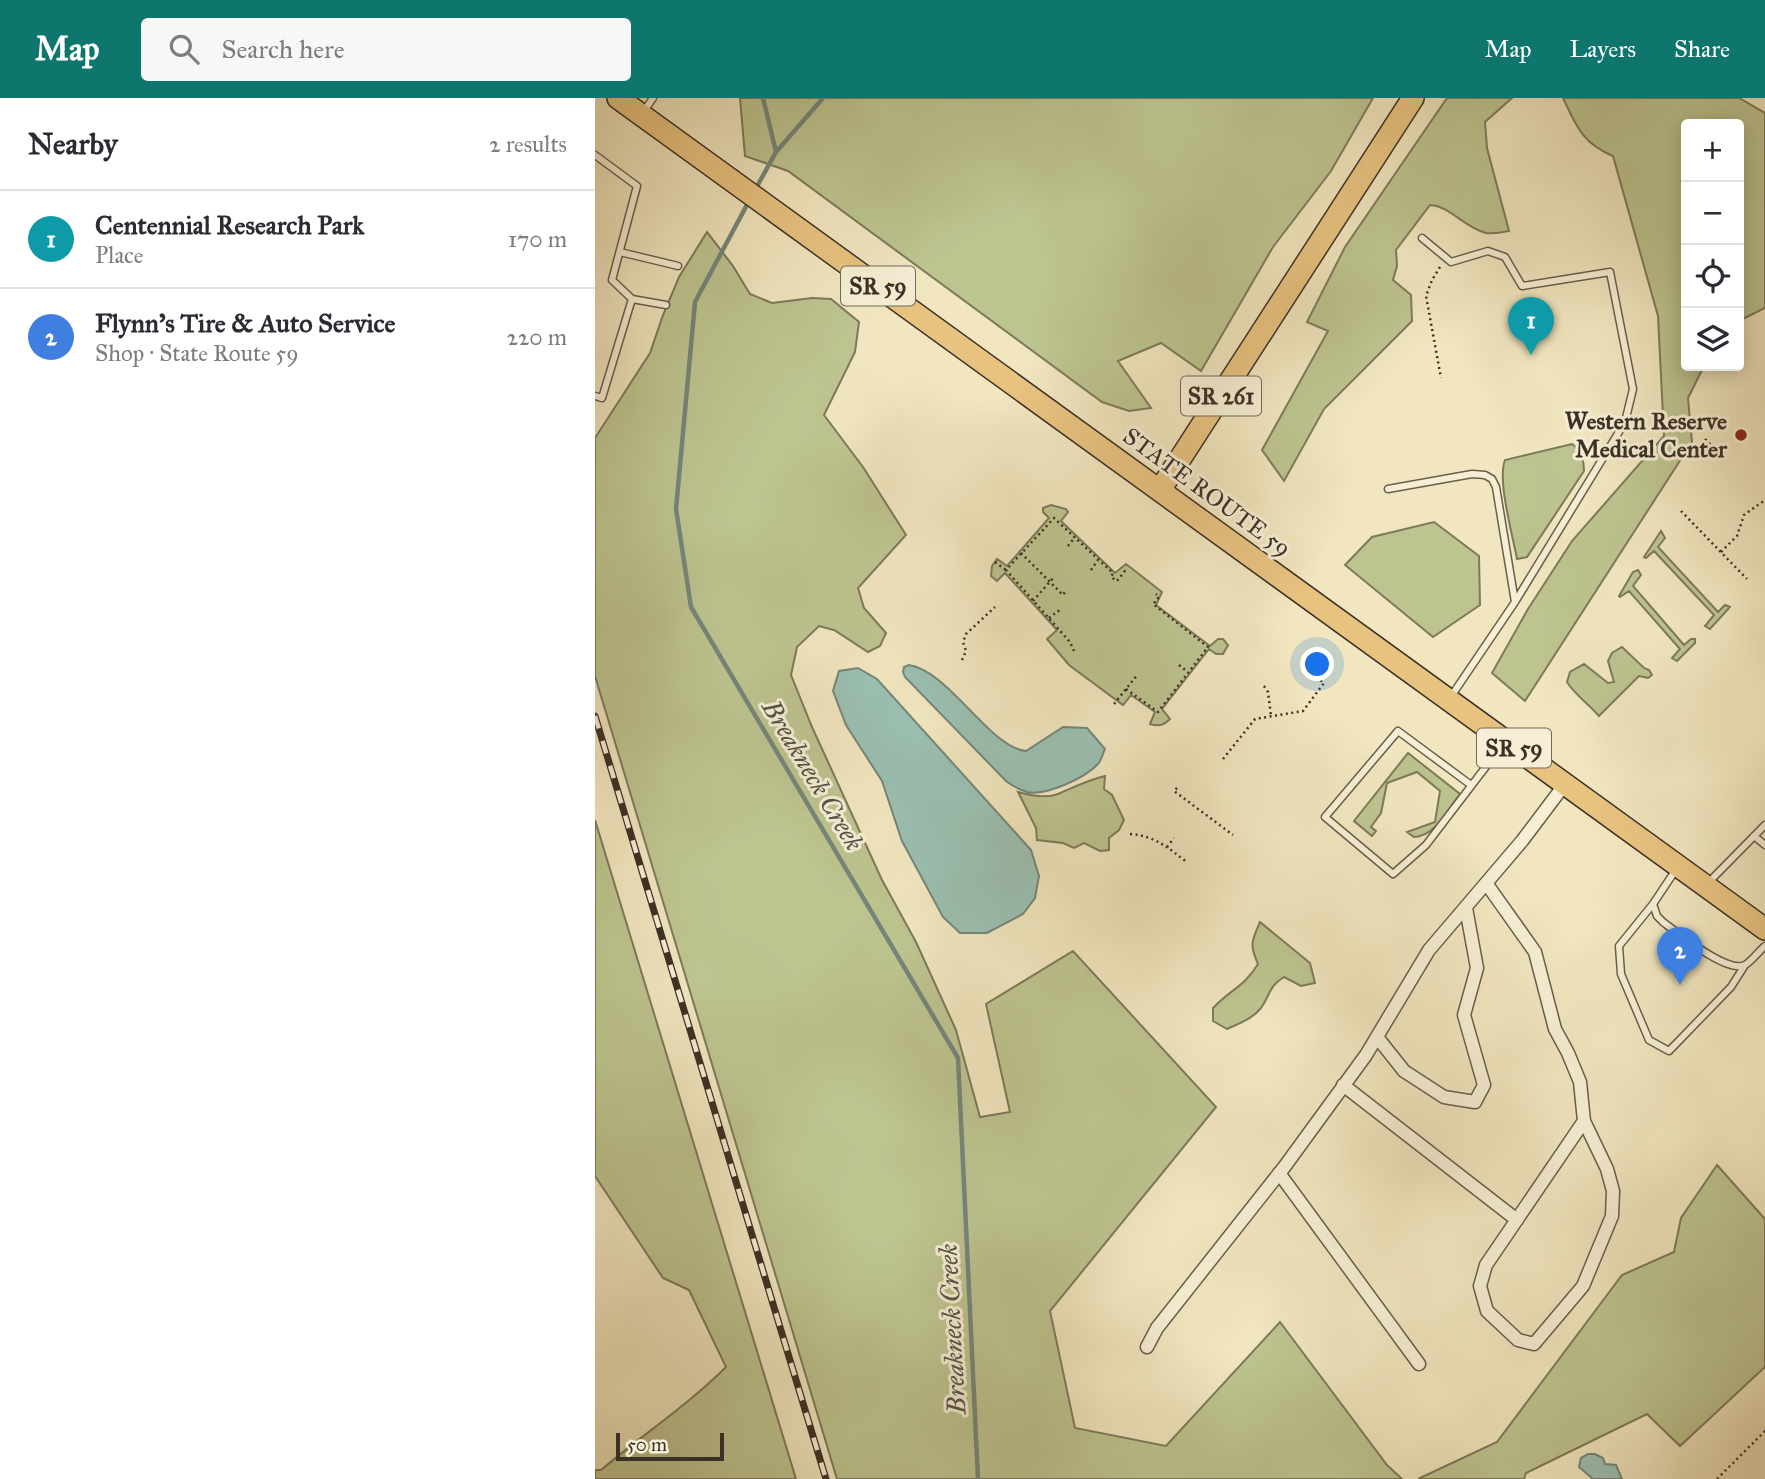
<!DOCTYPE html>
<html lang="en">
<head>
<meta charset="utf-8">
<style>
  body { margin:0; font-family:"IM FELL Great Primer",serif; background:#f7f7f7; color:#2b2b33 }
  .controls { position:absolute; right:21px; top:21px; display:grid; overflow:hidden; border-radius:7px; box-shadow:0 4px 18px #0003 }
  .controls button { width:63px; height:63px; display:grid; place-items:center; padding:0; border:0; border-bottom:2px solid #e1e1e2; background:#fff; color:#2b2b33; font:35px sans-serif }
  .scale { position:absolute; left:21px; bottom:18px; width:108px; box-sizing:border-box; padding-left:7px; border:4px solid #3b3026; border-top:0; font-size:19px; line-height:24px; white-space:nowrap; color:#3b3026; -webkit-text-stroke:5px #f6efd5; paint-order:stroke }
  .you { position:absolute; left:723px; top:567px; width:24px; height:24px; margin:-18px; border:5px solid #fff; border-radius:50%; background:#1a73e8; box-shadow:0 0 0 10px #1a73e833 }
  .badge { display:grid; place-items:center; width:46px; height:46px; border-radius:50%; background:#0f766e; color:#fff; font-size:23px; font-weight:700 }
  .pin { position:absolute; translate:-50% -58px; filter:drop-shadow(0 2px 4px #0008) }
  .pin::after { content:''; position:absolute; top:37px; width:24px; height:21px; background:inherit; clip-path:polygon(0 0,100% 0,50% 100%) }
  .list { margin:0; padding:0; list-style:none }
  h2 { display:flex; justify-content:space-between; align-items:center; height:91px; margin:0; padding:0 28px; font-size:30px }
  h2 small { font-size:23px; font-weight:400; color:#7c7c81 }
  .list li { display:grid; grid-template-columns:46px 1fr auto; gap:21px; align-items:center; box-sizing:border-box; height:98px; padding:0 28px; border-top:2px solid #e1e1e2 }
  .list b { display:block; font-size:26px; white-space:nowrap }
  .list p { margin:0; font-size:23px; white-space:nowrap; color:#7c7c81 }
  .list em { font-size:23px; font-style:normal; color:#7c7c81 }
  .icon { flex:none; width:38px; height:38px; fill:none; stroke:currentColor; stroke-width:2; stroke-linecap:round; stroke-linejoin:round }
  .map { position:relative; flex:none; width:1170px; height:1381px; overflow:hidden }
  header { display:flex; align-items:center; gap:42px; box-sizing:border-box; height:98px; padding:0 35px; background:#0f766e; color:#fff }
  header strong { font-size:33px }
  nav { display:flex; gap:38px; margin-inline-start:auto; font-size:24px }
  .search { width:490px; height:63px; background:#f7f7f7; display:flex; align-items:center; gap:18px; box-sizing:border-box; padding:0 24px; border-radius:7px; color:#7c7c81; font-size:26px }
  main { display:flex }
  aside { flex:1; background:#fff }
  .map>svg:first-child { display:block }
</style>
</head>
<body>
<header>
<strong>Map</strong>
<div class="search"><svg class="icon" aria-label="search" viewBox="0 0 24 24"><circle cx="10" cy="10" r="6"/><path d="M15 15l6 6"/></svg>Search here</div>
<nav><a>Map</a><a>Layers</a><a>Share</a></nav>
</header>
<main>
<aside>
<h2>Nearby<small>2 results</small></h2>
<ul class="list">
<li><span class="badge" style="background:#0f9aa8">1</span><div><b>Centennial Research Park</b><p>Place</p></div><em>170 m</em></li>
<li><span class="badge" style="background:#3f7fe0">2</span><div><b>Flynn's Tire &amp; Auto Service</b><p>Shop · State Route 59</p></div><em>220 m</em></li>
</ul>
</aside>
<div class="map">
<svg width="1170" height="1381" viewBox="0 0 1170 1381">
  <rect width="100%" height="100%" fill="#f1e6bf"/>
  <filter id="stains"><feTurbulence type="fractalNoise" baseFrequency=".00286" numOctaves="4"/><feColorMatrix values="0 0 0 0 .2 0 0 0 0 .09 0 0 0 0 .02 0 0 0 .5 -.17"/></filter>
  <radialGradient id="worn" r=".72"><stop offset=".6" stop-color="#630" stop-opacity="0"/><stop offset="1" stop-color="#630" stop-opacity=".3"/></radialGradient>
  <!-- green -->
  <path fill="#bdc490" stroke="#7c7a5b" stroke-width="2" d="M145 0H778L736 73 678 149 606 273 566 245 523 263 556 310 534 313 507 304 193 73 150 58Z
    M852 0H917L890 24 892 50 914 133C907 134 898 136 891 135 870 130 855 108 835 107L801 152 802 168 798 182 816 197 817 223 729 311 689 383 667 352 733 233 712 224 750 149Z
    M968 0H1144L1170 15V210L1144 223V26H1091V268H1109L1093 300 1097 344 930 603 897 575 933 511 977 443 1069 338 1063 218 1018 58C988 46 981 28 968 0Z
    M112 134 138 168 155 196 177 205 217 200 236 201 264 224 260 254 229 317 268 369 311 437 263 490 269 510 291 535 285 548 273 554 239 532 224 528 202 549 196 577 217 629 287 782 321 844 361 932 385 1019 415 1014 391 906 478 853 621 1009 455 1213 480 1330 571 1348 685 1224 792 1367 807 1381H242L0 578V340L55 255 68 217 84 179Z
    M977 346C986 351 989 363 989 373L932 459 922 461C918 438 902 383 910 362Z
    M456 407 471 411 473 414 466 423 520 475 531 466 567 494 561 507 615 548 623 541H628L633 547 628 556H621L614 551 567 611 575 621C569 627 564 629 555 626L560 614 536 597 528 607 474 567 452 541 462 532 410 475 402 483 396 478 397 468 402 461 412 468 454 420 448 414V410Z
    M839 424 884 458 885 507 838 539 750 467 777 439Z
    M1066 433 1070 440 1063 449 1123 514 1130 507 1135 509 1115 531 1110 528 1119 517 1059 453 1051 460 1049 459Z
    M1043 472 1046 477 1038 488 1089 547 1096 541H1100V545L1082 563 1077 560 1085 551 1034 493 1025 499 1024 498 1038 474Z
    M1027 549 1049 570 1054 572 1057 577 1053 580 1044 578 1004 618C994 606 980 597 972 584L975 574 989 566 1013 585 1019 584 1013 563 1017 555Z
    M813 655 865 696C853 711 840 739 819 739L812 734 840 724 845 693 822 674 792 685 786 715 776 729 781 733 777 738 759 723Z
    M510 678 509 691 517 697 529 722 524 732 514 740V752L505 753 489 745 479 750 468 745 442 742 441 730 423 694C435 697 451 701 463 696 479 689 493 682 510 678Z
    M0 722 201 1381H0V1372H6C47 1337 93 1307 131 1269L94 1192 68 1180 0 1078Z
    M665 824 715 865 720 885 706 888 689 879C673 889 676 896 666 910 657 921 645 925 632 931L618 923V910C636 891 649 889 663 866 654 846 657 843 665 824Z
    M1122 1067 1170 1121V1269L1085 1348 1052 1316 931 1375 929 1381H823L902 1344 1027 1177 1079 1154 1086 1120Z"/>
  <!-- water -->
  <path fill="#9bc0b2" stroke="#75867a" stroke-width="2" d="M314 567C354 573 395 650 431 653L468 629 492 630 510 651C508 655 506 663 503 666 490 680 451 698 432 694 425 692 418 688 412 684L310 579 308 574 309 569Z
    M263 570 282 581 436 752 444 778 440 800 428 816 392 835H365L348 819 307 743 287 683 251 627 238 593 244 573Z
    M993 1356H1000L1008 1360 1010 1366 1021 1367 1027 1381H998L984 1369 986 1360Z"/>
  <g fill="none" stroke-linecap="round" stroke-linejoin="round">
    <!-- stream -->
    <path stroke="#75867a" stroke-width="4.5" d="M168 0 181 54
      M160 92 181 54 228 0
      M154 103 100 204 81 411 96 509 363 960 383 1381"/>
    <defs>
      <path id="lane" d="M49 13 58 0
        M0 57 42 88 17 182 37 201 7 300 0 298
        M827 140 856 164 893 153 910 159 927 188 1015 174 1038 291 1030 324 920 504
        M25 154 83 168
        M37 201 71 207
        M793 391 877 376 890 377 897 381 901 389 920 504 855 600
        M876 687 803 633 730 719 798 776 831 747 909 645
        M1159 738 1170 747
        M1082 770 1058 806 1062 818 1068 824C1083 835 1132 876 1150 867 1157 863 1164 853 1170 848
        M1113 785 1170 727
        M1058 806 1024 848 1026 876 1054 942 1074 953 1136 889 1150 867"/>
      <path id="street" d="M891 785 940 854 960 931 973 955 985 984 989 1023
        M782 939 809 973 849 999 880 1004 889 987 869 917 882 870 871 810
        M748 987 922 1122
        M989 1023 1012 1071 1018 1093 1017 1118 988 1188 939 1246 923 1242 892 1213 885 1188 891 1167Z
        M684 1075 824 1266
        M552 1249 562 1230 690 1068 771 957 834 852 927 743 970 686"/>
      <path id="primary" d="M23 0 1170 831
        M565 392 818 0"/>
    </defs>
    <!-- lane casing -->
    <use href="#lane" stroke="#685e4c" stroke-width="9"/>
    <!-- street casing -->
    <use href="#street" stroke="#685e4c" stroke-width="15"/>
    <!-- primary casing -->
    <use href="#primary" stroke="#3b3026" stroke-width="24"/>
    <!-- path -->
    <path stroke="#3b3026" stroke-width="2.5" stroke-dasharray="2 3.5" stroke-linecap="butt" d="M845 169 837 182 831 198 846 280
      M1110 341 1129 361
      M1086 413 1152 481
      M473 448 480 439
      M1126 454 1142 438 1149 417 1170 402
      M426 455 468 497 470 494
      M400 464 411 472
      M496 472 503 462
      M438 503 459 479
      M454 520 463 513 467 515
      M479 553 475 544 411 472 459 420 518 475 516 479 522 483 530 473 533 475
      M367 562 371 553 368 544 371 536 400 509
      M584 567 593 574
      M669 588 673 594 676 618
      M531 591 563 614 613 549 558 506 564 499 561 496
      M519 606 543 576
      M628 661 660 621 708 613 729 585 713 573
      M582 690 579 693 638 737
      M535 736C561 738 573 750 593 765
      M572 749 579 740
      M1122 1381 1170 1333"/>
    <!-- lane -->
    <use href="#lane" stroke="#f6efd5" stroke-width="6"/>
    <!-- street -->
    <use href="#street" stroke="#f6efd5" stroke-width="12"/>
    <!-- primary -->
    <use href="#primary" stroke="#e8c380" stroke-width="21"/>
    <defs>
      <path id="rail" d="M0 618 231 1381"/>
    </defs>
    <!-- rail casing -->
    <use href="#rail" stroke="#3b3026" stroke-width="7"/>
    <!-- rail -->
    <use href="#rail" stroke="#f6efd5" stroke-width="4.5" stroke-dasharray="13" stroke-linecap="butt"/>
  </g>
  <!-- markers -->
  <circle fill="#8f2418" stroke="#f6efd5" stroke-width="2.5" cx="1146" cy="337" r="7"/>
  <g text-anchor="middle" stroke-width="6" stroke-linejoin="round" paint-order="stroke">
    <!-- shield labels -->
    <g fill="#f6efd5" stroke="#73695a" stroke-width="2">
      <rect x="246" y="168.5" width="74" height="39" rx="5"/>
      <rect x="586" y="278.5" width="80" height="39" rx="5"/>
      <rect x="882" y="630.5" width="74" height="39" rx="5"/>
    </g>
    <g font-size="23" font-weight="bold" fill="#3b3026">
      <text x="283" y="196">SR 59</text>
      <text x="626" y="306">SR 261</text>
      <text x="919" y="658">SR 59</text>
    </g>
    <!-- poi labels -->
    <g font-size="24" font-weight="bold" fill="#3b3026" stroke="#f6efd5" text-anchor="end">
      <text x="1132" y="331">Western Reserve<tspan x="1132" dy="28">Medical Center</tspan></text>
    </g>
    <!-- street labels -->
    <g font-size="24" fill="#3b3026" stroke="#f6efd5">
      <text transform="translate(612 394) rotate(36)" y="8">STATE ROUTE 59</text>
    </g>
    <!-- water labels -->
    <g font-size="26" font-style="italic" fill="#535449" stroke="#f6efd5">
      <text transform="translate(218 677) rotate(59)" y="9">Breakneck Creek</text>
      <text transform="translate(357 1231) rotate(-93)" y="9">Breakneck Creek</text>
    </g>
  </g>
  <rect width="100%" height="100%" filter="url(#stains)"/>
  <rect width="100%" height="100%" fill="url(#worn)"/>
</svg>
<div class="controls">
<button>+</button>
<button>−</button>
<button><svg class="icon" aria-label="locate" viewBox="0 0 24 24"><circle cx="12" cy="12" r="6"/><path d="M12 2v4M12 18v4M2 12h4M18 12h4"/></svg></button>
<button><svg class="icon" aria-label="layers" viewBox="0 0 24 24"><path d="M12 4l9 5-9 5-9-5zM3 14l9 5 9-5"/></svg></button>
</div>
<div class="scale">50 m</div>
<div class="you"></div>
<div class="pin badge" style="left:936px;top:257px;background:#0f9aa8">1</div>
<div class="pin badge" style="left:1085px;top:887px;background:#3f7fe0">2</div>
</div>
</main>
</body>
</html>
